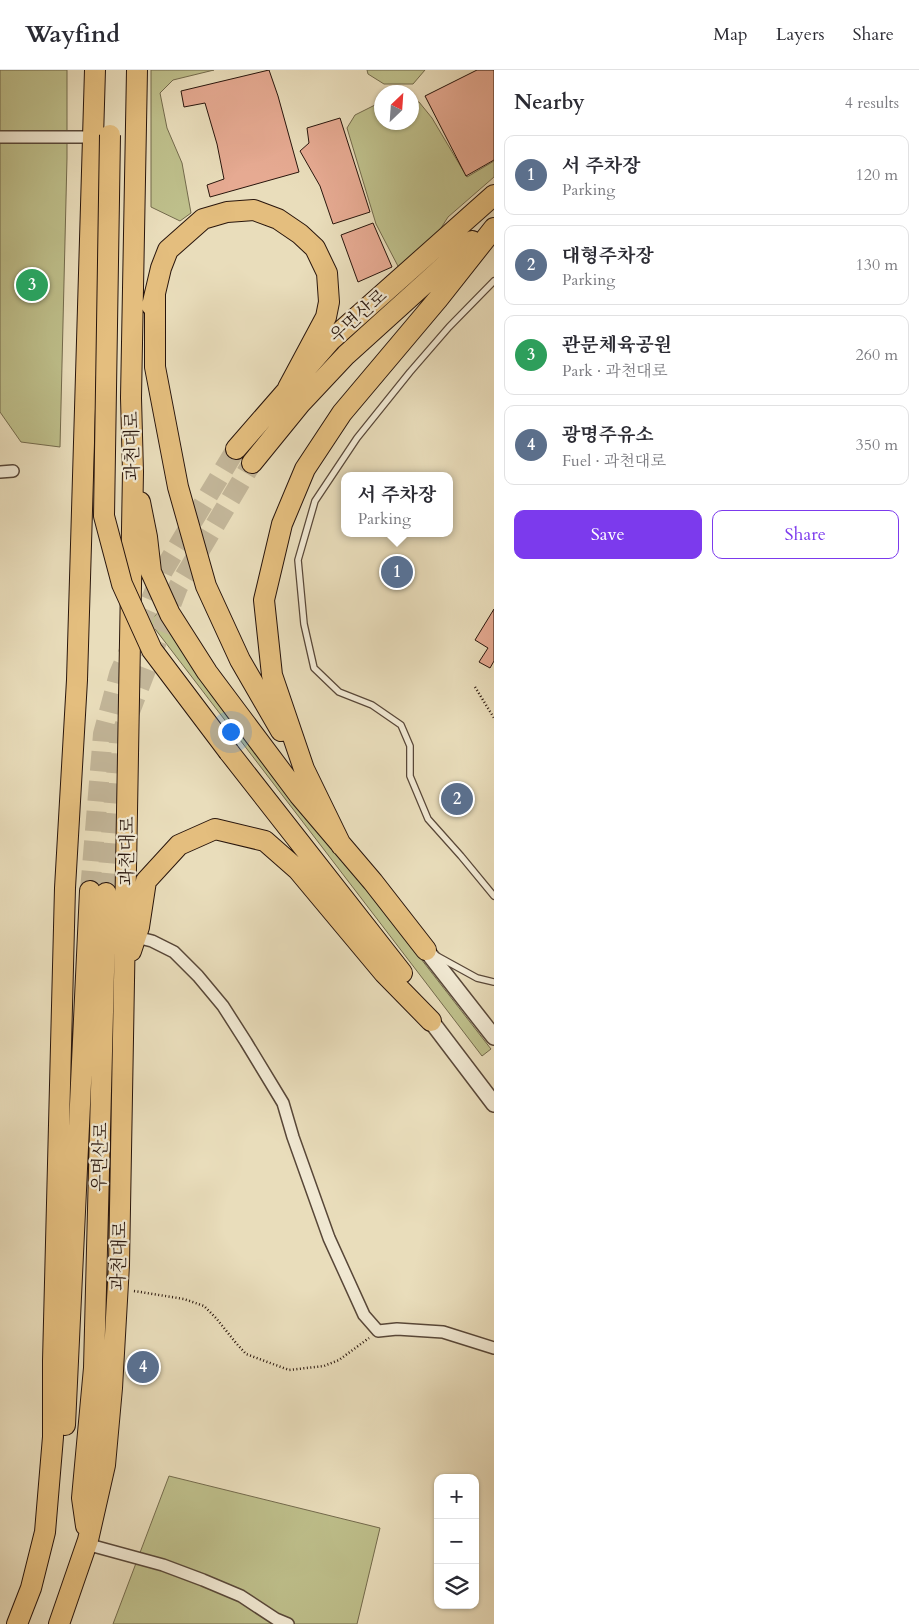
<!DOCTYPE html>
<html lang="en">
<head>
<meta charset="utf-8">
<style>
  body { margin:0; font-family:Cardo,"Noto Serif KR",serif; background:#f2f2f3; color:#2b2b33 }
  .controls { position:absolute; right:15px; bottom:15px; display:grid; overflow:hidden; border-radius:10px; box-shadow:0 1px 4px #0004 }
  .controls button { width:45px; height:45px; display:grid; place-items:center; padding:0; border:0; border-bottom:1px solid #e1e1e2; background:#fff; color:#2b2b33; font:25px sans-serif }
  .compass { position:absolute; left:374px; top:15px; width:45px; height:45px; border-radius:50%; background:#fff; box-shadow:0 1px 4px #0004; rotate:25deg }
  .you { position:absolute; left:230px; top:661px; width:18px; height:18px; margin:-12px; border:4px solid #fff; border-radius:50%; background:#1a73e8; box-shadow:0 0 0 8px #1a73e833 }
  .badge { display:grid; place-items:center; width:32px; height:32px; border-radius:50%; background:#7c3aed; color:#fff; font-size:16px; font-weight:700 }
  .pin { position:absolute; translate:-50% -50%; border:2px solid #fff; box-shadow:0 1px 5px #0006 }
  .popup { position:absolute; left:341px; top:402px; width:112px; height:65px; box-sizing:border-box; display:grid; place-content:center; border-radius:10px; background:#fff; filter:drop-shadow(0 1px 4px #0005); font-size:16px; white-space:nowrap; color:#7c7c81 }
  .popup b { font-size:19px; color:#2b2b33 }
  .popup::after { content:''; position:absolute; left:50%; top:100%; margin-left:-10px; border:10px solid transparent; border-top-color:#fff }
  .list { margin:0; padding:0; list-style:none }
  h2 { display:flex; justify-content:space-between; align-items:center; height:65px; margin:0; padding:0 20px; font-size:21px }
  h2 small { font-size:16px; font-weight:400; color:#7c7c81 }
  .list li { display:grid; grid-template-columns:32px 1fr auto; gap:15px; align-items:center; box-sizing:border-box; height:80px; margin:0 10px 10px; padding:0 10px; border:1px solid #e1e1e2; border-radius:10px }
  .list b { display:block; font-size:19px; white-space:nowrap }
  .list p { margin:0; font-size:16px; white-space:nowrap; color:#7c7c81 }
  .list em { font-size:16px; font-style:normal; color:#7c7c81 }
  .actions { display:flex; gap:10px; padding:15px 20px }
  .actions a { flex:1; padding:11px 0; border:1px solid #7c3aed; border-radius:10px; text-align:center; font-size:18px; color:#7c3aed }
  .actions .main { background:#7c3aed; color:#fff }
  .icon { flex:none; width:28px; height:28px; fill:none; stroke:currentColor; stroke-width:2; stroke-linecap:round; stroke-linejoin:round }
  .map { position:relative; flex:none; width:494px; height:1554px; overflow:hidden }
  header { display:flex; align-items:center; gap:30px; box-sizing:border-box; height:70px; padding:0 25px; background:#fff; border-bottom:1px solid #e1e1e2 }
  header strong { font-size:24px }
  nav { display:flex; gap:28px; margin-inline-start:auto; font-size:18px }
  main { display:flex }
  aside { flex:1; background:#fff }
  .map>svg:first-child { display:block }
</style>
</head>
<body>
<header>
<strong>Wayfind</strong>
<nav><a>Map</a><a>Layers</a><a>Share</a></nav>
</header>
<main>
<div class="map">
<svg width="494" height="1554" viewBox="0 0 494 1554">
  <rect width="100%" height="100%" fill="#e9ddbb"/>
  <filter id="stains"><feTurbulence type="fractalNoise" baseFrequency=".004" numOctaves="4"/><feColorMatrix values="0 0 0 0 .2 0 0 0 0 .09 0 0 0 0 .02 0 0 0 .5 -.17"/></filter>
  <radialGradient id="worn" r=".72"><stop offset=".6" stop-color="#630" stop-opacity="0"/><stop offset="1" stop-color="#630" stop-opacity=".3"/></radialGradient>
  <!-- green -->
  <path fill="#bebf8b" stroke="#736a4c" d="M0 0H67V88L60 377 21 372 0 342Z
    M151 0H214L173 10 160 23 167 58 182 93 191 143 180 151 151 137Z
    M367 0H425L413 14H384L368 4Z
    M381 32 382 52H412V32H419L432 48 467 107 494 91V107L448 147 436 166 399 198 376 154 347 58 355 45Z
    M160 541 327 768 491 979 482 986 149 551Z
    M169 1406 380 1458 357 1554H113Z"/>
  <!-- building -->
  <path fill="#e6aa92" stroke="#28150c" d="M269 0 278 26 299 102 210 127 207 115 224 109 217 74 205 33 184 37 181 21Z
    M477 0H494V90L466 106 425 26Z
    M340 48 370 142 333 154 320 116 300 81 309 73 307 58Z
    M373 153 392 197 358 212 341 165Z
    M494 539V591L490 598 479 592 488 578 475 570Z"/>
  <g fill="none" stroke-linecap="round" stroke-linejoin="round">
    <!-- trunk-tunnel -->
    <path stroke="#c2b598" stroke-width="20" stroke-dasharray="20 10" stroke-linecap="butt" d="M90 821 103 664 119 604 163 501 236 379
      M106 823 119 670 178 517 252 393"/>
    <defs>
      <path id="service" d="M494 211 449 257 410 302 357 368 315 431 298 490 304 554 314 598 339 622 372 635 401 655 410 676V706L428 749 461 786 494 826
        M437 886 477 908 494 912"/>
      <path id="minor" d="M0 67H93
        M0 402 13 401
        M136 867 152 871 174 882 198 906 223 936 246 972 283 1033 293 1067 329 1168 364 1245 378 1261 397 1259 443 1262 494 1278
        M86 1474 163 1495 203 1510 241 1526 276 1549 288 1554"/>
      <path id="tertiary" d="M426 880 494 967
        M431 951 494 1034"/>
      <path id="trunk" d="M155 223V297L178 417 206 516 240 590 281 661
        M152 236 161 198 168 180 203 149 227 142 254 140 278 149 300 164 315 178 327 203 329 232 326 247 288 318
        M236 379 331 270 494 125
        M252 393 300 334 346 285 472 171
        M140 432 147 467 151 502 170 544 207 602 299 725 373 812 426 880
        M229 682 402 903
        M341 775 304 699 272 605 264 530 282 454 305 399 342 343 438 229 494 158
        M131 881 139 857 146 811 179 775 215 759 265 771 298 800 384 903 431 951
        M65 1355 90 821
        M86 1456 82 1428 94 1298 106 823
        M17 1554 31 1518 45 1462 53 1367V1291L65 818 77 610 95 0
        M59 1554 88 1470 105 1395 112 1318 119 1195 133 402 131 328 137 0"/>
    </defs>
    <!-- service casing -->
    <use href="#service" stroke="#584738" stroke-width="8"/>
    <!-- minor casing -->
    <use href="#minor" stroke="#584738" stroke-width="14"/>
    <!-- tertiary casing -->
    <use href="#tertiary" stroke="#584738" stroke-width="18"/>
    <!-- trunk casing -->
    <use href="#trunk" stroke="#28150c" stroke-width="22"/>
    <!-- path -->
    <path stroke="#28150c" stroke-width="2.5" stroke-dasharray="1 2.5" stroke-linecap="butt" d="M475 617 494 648
      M134 1221 184 1229 204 1236 216 1248 236 1273 246 1284 289 1300 324 1296 339 1290 369 1268"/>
    <!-- service -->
    <use href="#service" stroke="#f1e9d3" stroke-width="5.5"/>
    <!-- minor -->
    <use href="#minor" stroke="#f1e9d3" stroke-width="11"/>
    <!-- tertiary -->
    <use href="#tertiary" stroke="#f1e9d3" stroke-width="15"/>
    <!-- trunk -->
    <use href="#trunk" stroke="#e4be7e" stroke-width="20"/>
    <defs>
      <path id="trunk-bridge" d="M110 65 104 446 122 514 152 580 229 682"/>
    </defs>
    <!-- trunk-bridge casing -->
    <use href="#trunk-bridge" stroke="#28150c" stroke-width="22" stroke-linecap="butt"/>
    <!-- trunk-bridge -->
    <use href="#trunk-bridge" stroke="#e4be7e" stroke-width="20"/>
  </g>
  <g text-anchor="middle" stroke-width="4.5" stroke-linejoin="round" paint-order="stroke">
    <!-- street labels -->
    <g font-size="18" fill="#28150c" stroke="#f1e9d3">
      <text transform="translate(358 246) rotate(-42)" y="6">우면산로</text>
      <text transform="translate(132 376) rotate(-91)" y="6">과천대로</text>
      <text transform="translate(127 781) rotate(-89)" y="6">과천대로</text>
      <text transform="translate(100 1087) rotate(-88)" y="6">우면산로</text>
      <text transform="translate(119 1186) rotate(-88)" y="6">과천대로</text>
    </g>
  </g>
  <rect width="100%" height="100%" filter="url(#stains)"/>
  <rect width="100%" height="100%" fill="url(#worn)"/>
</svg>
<div class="controls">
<button>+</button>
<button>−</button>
<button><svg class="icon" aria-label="layers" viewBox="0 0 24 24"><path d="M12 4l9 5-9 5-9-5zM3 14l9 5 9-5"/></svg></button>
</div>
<svg class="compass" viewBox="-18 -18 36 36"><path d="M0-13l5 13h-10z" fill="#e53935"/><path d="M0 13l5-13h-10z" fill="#7c7c81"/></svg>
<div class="you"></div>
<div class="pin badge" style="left:397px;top:502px;background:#5c6f8a">1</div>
<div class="popup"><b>서 주차장</b>Parking</div>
<div class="pin badge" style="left:457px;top:729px;background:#5c6f8a">2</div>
<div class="pin badge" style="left:32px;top:215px;background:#2e9e5b">3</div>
<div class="pin badge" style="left:143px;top:1297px;background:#5c6f8a">4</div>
</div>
<aside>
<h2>Nearby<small>4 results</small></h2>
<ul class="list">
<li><span class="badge" style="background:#5c6f8a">1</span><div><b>서 주차장</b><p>Parking</p></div><em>120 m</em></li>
<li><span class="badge" style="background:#5c6f8a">2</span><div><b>대형주차장</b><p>Parking</p></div><em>130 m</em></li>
<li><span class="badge" style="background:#2e9e5b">3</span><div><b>관문체육공원</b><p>Park · 과천대로</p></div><em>260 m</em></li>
<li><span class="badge" style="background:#5c6f8a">4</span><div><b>광명주유소</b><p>Fuel · 과천대로</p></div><em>350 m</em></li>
</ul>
<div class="actions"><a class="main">Save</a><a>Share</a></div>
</aside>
</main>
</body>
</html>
